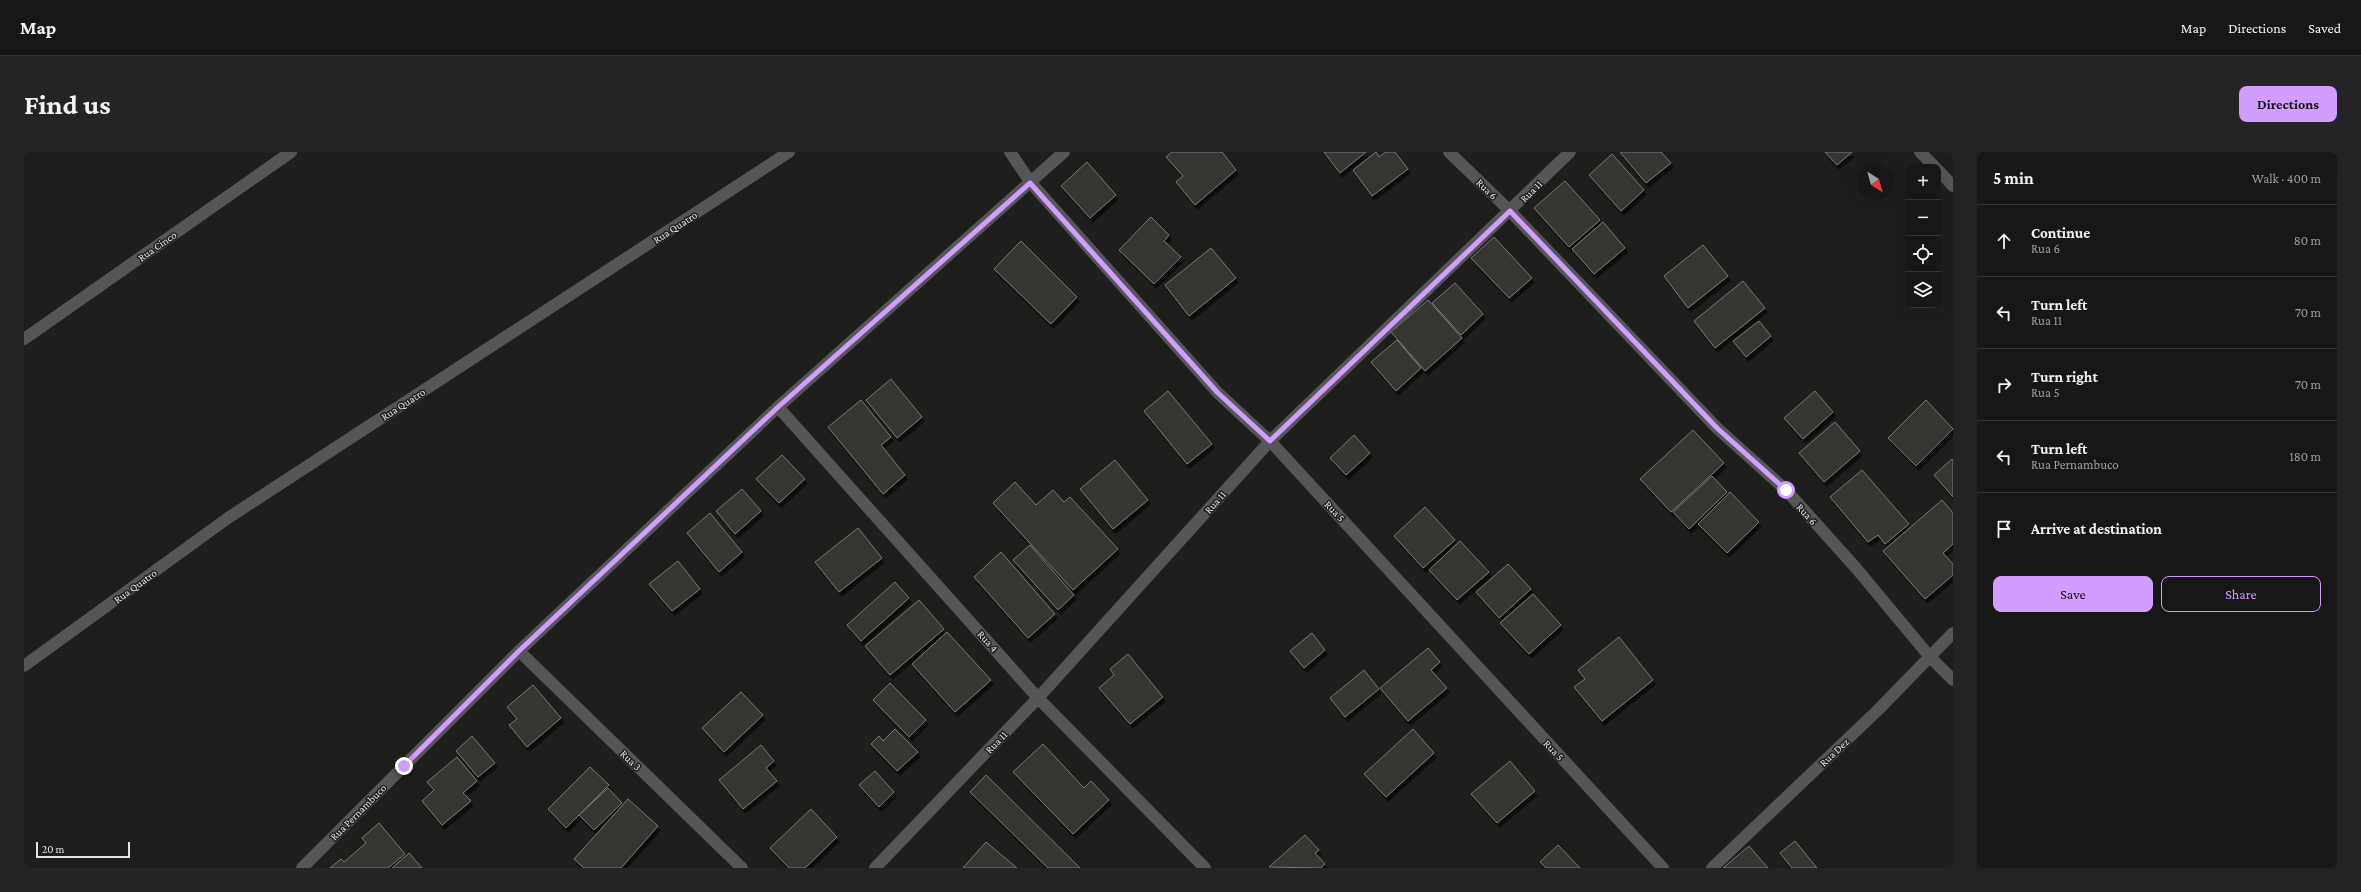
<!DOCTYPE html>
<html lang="en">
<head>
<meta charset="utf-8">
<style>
  body { margin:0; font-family:"Crimson Pro",serif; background:#232423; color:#f1f3f6 }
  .controls { position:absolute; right:12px; top:12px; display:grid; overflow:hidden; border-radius:8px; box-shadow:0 4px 16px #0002 }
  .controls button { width:36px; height:36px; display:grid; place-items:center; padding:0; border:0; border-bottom:1px solid #353635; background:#161716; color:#f1f3f6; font:20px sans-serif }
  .compass { position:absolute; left:1833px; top:12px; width:36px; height:36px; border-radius:50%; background:#161716; box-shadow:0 4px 16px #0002; rotate:143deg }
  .scale { position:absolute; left:12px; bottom:10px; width:94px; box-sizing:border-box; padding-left:4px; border:2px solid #e4e5e3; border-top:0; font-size:11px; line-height:14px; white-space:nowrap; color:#e4e5e3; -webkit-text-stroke:3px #1e1f1d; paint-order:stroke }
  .stop { position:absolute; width:12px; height:12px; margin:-9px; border:3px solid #d19dfe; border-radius:50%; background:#fff }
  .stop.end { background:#d19dfe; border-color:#fff; box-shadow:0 1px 4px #0008 }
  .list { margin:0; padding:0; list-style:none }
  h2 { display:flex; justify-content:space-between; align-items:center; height:52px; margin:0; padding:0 16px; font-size:17px }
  h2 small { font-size:13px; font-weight:400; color:#9e9fa1 }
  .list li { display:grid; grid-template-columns:26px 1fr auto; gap:12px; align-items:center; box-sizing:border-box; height:72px; padding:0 16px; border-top:1px solid #353635 }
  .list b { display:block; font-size:15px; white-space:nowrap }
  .list p { margin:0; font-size:13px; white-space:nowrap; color:#9e9fa1 }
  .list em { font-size:13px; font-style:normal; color:#9e9fa1 }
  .actions { display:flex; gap:8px; padding:12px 16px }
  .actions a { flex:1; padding:9px 0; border:1px solid #d19dfe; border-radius:8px; text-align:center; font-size:14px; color:#d19dfe }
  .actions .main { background:#d19dfe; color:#111 }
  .icon { flex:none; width:22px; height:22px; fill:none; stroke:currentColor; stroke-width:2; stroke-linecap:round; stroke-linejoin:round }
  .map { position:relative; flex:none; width:1929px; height:716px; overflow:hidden; border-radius:8px }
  header { display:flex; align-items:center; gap:24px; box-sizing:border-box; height:56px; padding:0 20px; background:#161716; border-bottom:1px solid #353635 }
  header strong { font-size:19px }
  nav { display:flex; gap:22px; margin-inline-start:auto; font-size:14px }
  .intro { display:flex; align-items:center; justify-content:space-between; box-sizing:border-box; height:96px; padding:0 24px }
  h1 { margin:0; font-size:28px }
  .button { padding:10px 18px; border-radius:8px; background:#d19dfe; color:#111; font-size:14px; font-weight:700 }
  main { display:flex; gap:24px; padding:0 24px }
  aside { flex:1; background:#161716; border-radius:8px; box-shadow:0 4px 16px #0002 }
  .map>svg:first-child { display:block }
</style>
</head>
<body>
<header>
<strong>Map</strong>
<nav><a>Map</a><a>Directions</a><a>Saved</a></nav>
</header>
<div class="intro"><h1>Find us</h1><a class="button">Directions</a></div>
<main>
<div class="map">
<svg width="1929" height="716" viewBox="0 0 1929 716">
  <defs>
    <filter id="shadow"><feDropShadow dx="2.5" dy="4.5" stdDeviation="0" flood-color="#0009"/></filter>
  </defs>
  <rect width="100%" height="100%" fill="#1e1f1d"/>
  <!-- building -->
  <path fill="#343633" stroke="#787a76" filter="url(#shadow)" d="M1148 0H1198L1212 18 1171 53 1152 30 1159 24 1142 5Z
    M1300 0H1342L1316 21Z
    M1352 0 1355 5 1362 0H1371L1384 17 1348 44 1329 18Z
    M1596 0H1637L1647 11 1622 31Z
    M1801 0H1828L1813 13Z
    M1588 2 1620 38 1597 59 1565 23Z
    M1063 10 1092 43 1066 66 1037 34Z
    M1541 29 1576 68 1545 95 1510 56Z
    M1127 65 1145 83 1140 89 1157 105 1130 132 1095 98Z
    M1579 70 1601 96 1570 122 1548 97Z
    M1470 85 1508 126 1485 146 1447 106Z
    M997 89 1053 145 1027 172 970 117Z
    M1679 93 1704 124 1664 156 1640 124Z
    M1187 96 1212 126 1165 164 1141 133Z
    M1719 129 1741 156 1691 196 1670 169Z
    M1431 131 1459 162 1437 183 1408 151Z
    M1404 148 1438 186 1401 219 1367 180Z
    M1735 169 1747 184 1722 205 1709 189Z
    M1373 188 1397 216 1372 239 1347 210Z
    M867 227 898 265 873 286 842 248Z
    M1144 239 1188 292 1163 312 1120 259Z
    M1791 239 1809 260 1779 287 1760 266Z
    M837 248 867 285 857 293 881 323 859 342 804 275Z
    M1902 248 1929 277 1892 314 1864 286Z
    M1811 270 1836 299 1800 330 1775 301Z
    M1669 278 1700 311 1647 360 1616 327Z
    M1330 283 1346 301 1322 323 1306 306Z
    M758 303 781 327 755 351 732 327Z
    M1928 307 1929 309V345L1910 323Z
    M1091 308 1124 348 1089 377 1056 337Z
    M1838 318 1885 372 1861 392 1854 383 1844 390 1806 345Z
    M1688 324 1703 340 1665 377 1649 360Z
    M991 330 1012 353 1029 338 1040 350 1046 345 1094 397 1049 438 969 351Z
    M718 337 737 359 711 382 692 359Z
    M1706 340 1735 370 1703 401 1674 372Z
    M1918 348 1929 361V392L1919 401 1929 412V423L1901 447 1859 399Z
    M1401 355 1431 388 1399 416 1370 384Z
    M686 361 718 400 695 420 663 381Z
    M834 376 858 406 815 440 791 410Z
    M1436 389 1465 420 1433 448 1405 418Z
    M1006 393 1050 443 1034 458 989 408Z
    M977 400 1031 462 1004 486 950 425Z
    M654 409 676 437 648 459 625 432Z
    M1484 412 1507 437 1475 466 1452 440Z
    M871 430 885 446 837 489 823 473Z
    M1509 442 1537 473 1505 502 1476 471Z
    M895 448 920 477 866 523 841 494Z
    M923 480 967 528 931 560 888 512Z
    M1288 481 1301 498 1280 516 1266 499Z
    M1595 485 1629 528 1578 569 1550 535 1561 527 1554 518Z
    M1404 496 1416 510 1407 518 1423 536 1384 569 1356 536Z
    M1104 502 1139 545 1106 572 1075 536 1090 523 1086 517Z
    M1340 518 1355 537 1321 565 1306 546Z
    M866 531 902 568 885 585 849 548Z
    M509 533 537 566 503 595 485 573 493 567 483 555Z
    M717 540 739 563 700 600 678 576Z
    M871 577 894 600 873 619 847 592 855 584 859 589Z
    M1389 577 1410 601 1362 645 1340 622Z
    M448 584 471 611 454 625 432 599Z
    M1019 592 1060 636 1067 629 1085 648 1049 682 989 620Z
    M737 593 750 609 742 616 753 629 719 657 695 628Z
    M433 605 453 629 439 641 447 649 418 673 398 649 410 638 403 630Z
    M1486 609 1511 639 1473 671 1447 642Z
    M566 615 585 633 542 676 524 657Z
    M851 619 870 640 855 655 835 633Z
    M962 623 1056 716H1024L946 640Z
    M584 636 598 651 570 678 555 663Z
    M604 647 634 674 597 716H560L550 707Z
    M787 657 813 685 781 716H765L746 696Z
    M355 671 381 702 364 716H306L317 707 320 710 342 691 338 686Z
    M1281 683 1295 698 1291 701 1301 712 1297 716 1245 715Z
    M1771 689 1793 716H1768L1756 701Z
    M962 690 993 716H939Z
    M1534 693 1556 716H1522L1516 710Z
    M1725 694 1744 716H1699Z
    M385 701 398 716H368Z"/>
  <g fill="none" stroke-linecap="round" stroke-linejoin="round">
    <!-- minor -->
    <path stroke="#565557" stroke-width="12" d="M986 0 1007 31 1194 241 1246 289 1639 716
      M1425 0 1486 59 1693 276 1762 338 1832 416 1906 505 1929 528
      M1896 0 1911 15
      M1914 18 1929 34
      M0 187 267 0
      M754 255 1014 546 1181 716
      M495 499 718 716
      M0 514 204 366 765 0
      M278 716 495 499 754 255 1040 0
      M851 716 1014 546 1246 289 1546 0
      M1688 716 1854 558 1929 481"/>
  </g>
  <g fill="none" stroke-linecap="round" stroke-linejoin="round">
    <!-- route -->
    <path stroke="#d19dfe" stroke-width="5" d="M380 614 495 499 754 255 1006 31 1194 241 1246 289 1486 59 1693 276 1762 338"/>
  </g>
  <g text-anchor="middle" stroke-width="3" stroke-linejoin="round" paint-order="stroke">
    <!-- street labels -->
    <g font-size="11" fill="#e4e5e3" stroke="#1e1f1d">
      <text transform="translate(1463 37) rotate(44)" y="4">Rua 6</text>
      <text transform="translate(1507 39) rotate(-45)" y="4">Rua 11</text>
      <text transform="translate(651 75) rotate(-33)" y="4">Rua Quatro</text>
      <text transform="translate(133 94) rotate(-35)" y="4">Rua Cinco</text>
      <text transform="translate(379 252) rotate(-33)" y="4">Rua Quatro</text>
      <text transform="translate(1191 350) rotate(-48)" y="4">Rua 11</text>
      <text transform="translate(1311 359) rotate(47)" y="4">Rua 5</text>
      <text transform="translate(1783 362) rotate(48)" y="4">Rua 6</text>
      <text transform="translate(111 434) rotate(-36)" y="4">Rua Quatro</text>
      <text transform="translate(964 489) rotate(48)" y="4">Rua 4</text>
      <text transform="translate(972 590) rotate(-46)" y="4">Rua 11</text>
      <text transform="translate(1530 598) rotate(47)" y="4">Rua 5</text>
      <text transform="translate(1810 600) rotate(-43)" y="4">Rua Dez</text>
      <text transform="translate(607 608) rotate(44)" y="4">Rua 3</text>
      <text transform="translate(334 660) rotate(-45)" y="4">Rua Pernambuco</text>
    </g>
  </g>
</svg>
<div class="controls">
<button>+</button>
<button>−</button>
<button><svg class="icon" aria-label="locate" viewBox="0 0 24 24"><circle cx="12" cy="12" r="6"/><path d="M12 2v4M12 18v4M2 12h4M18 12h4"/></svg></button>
<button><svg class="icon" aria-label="layers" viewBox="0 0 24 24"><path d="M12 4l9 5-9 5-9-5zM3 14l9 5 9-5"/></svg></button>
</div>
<svg class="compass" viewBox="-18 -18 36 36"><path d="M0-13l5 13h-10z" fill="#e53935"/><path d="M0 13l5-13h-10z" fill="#9e9fa1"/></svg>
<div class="scale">20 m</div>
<div class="stop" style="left:1762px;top:338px"></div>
<div class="stop end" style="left:380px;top:614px"></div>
</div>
<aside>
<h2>5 min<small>Walk · 400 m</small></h2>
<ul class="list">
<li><svg class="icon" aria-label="ahead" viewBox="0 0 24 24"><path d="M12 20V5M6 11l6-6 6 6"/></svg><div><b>Continue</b><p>Rua 6</p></div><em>80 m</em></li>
<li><svg class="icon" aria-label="left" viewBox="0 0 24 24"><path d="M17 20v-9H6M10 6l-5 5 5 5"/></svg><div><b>Turn left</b><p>Rua 11</p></div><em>70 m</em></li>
<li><svg class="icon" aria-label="right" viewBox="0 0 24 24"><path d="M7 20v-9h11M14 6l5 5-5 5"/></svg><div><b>Turn right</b><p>Rua 5</p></div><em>70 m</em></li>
<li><svg class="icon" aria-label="left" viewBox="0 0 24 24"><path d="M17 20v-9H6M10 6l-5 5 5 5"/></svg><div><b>Turn left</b><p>Rua Pernambuco</p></div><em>180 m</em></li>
<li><svg class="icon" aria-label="arrive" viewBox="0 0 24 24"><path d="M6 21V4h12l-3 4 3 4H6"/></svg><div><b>Arrive at destination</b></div></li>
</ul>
<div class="actions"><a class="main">Save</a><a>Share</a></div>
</aside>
</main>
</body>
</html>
